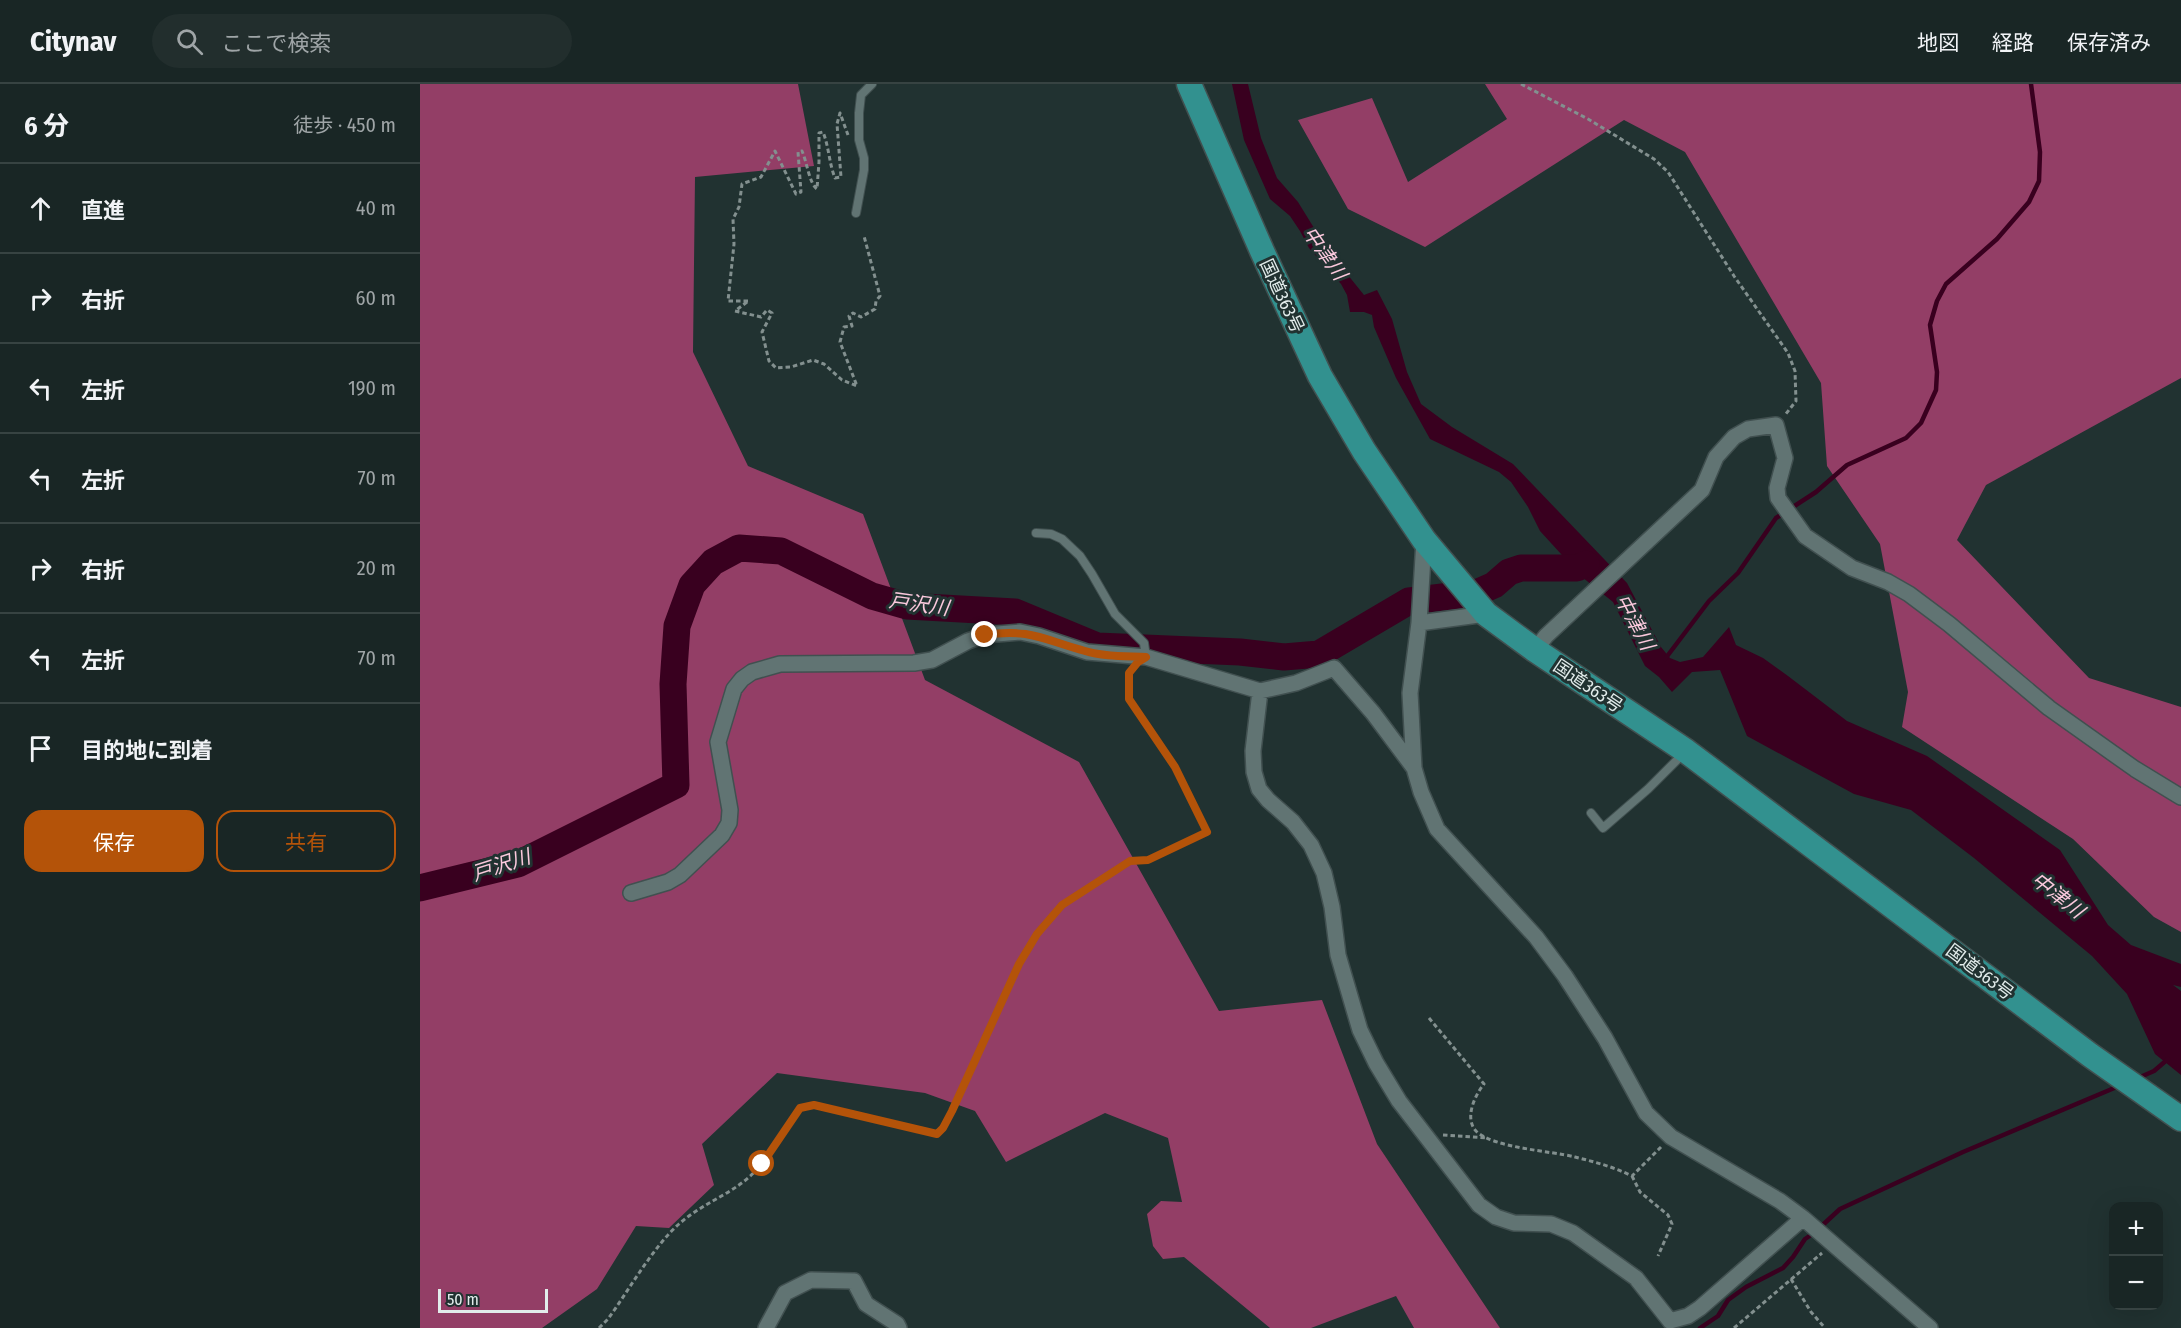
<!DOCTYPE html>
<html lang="ja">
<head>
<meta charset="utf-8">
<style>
  body { margin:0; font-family:"Fira Sans Condensed","Noto Sans JP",sans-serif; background:#222e2d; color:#f1f3f6 }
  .controls { position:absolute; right:18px; bottom:18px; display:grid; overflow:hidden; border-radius:12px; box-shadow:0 6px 24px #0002 }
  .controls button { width:54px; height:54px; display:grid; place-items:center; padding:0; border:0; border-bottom:2px solid #374342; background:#192625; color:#f1f3f6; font:30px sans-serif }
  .scale { position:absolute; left:18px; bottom:15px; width:110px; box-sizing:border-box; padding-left:6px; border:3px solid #e2eceb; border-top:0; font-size:16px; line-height:21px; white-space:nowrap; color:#e2eceb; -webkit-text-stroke:4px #213231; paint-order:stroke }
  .stop { position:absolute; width:18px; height:18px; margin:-14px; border:4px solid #b45309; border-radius:50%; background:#fff }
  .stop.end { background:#b45309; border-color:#fff; box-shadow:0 2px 6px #0008 }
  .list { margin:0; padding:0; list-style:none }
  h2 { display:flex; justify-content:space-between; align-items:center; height:78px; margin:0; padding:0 24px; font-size:26px }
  h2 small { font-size:20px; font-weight:400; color:#9fa5a7 }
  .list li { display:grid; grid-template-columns:39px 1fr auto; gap:18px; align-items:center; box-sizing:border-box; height:90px; padding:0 24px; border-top:2px solid #374342 }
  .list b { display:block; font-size:22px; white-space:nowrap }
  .list em { font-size:20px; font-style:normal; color:#9fa5a7 }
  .actions { display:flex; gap:12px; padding:18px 24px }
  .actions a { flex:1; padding:14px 0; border:2px solid #b45309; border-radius:18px; text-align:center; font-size:21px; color:#b45309 }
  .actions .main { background:#b45309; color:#fff }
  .icon { flex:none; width:33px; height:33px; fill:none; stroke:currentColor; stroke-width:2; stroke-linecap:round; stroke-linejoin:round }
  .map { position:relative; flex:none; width:1761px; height:1244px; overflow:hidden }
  header { display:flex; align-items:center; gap:36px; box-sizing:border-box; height:84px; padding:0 30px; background:#192625; border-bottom:2px solid #374342 }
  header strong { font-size:28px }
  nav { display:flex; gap:33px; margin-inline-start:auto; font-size:21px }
  .search { width:420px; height:54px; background:#222e2d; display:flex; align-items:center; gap:15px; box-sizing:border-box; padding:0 21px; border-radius:33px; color:#9fa5a7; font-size:22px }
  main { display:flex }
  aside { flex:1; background:#192625 }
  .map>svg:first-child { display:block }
</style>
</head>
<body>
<header>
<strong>Citynav</strong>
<div class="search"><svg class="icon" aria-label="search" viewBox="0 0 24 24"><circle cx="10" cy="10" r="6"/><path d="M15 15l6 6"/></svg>ここで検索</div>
<nav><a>地図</a><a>経路</a><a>保存済み</a></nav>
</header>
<main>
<aside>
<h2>6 分<small>徒歩 · 450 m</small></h2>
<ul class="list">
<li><svg class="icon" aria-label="ahead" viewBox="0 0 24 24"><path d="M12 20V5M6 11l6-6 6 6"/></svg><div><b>直進</b></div><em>40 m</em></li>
<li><svg class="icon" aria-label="right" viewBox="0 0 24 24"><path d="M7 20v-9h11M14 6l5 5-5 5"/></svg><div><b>右折</b></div><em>60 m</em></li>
<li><svg class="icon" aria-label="left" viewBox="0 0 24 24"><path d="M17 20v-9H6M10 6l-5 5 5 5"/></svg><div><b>左折</b></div><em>190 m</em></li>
<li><svg class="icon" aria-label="left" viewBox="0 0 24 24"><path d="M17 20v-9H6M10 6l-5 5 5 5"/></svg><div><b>左折</b></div><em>70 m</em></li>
<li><svg class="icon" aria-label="right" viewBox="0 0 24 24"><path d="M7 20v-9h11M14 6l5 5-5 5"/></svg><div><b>右折</b></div><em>20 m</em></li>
<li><svg class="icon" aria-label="left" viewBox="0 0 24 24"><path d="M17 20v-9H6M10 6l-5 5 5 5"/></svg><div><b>左折</b></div><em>70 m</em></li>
<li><svg class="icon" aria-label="arrive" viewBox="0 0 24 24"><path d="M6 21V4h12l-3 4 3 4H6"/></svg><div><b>目的地に到着</b></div></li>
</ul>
<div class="actions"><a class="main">保存</a><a>共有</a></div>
</aside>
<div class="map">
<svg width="1761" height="1244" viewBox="0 0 1761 1244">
  <rect width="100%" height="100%" fill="#213231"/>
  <!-- forest -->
  <path fill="#933e66" d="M0 0H378L394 82 275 93 273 268 328 382 443 430 505 596 659 678 799 927 902 916 957 1060 1080 1244H994L976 1212 891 1244H850L764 1173 743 1175 733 1162 727 1130 741 1117 762 1118 748 1054 685 1029 586 1078 555 1027 505 1009 357 989 282 1060 294 1101 249 1144 216 1142 177 1205 122 1244H0Z
    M1065 0H1761V294L1566 401 1537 456 1669 594 1761 623V848L1734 833 1653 755 1482 643 1488 608 1460 460 1407 382 1401 299 1265 68 1204 36 1005 163 928 125 878 36 952 14 988 98 1087 35Z"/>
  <!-- water -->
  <path fill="#39001f" d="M812 0H828L841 54 857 94 878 118 907 165 944 211 957 206 972 235 987 288 1001 320 1032 343 1093 380 1207 499 1241 563 1250 574 1260 578 1283 573 1309 543 1316 561 1343 574 1368 592 1427 637 1507 672 1640 766 1688 841 1711 861 1761 880V903L1753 901 1761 907V991L1735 970 1707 910 1672 872 1554 774 1491 726 1434 710 1327 652 1300 586 1272 588 1252 608 1239 593 1225 582 1193 518 1162 493 1120 447 1108 423 1091 398 1079 388 1010 355 976 294 954 243 952 231 944 228H930L927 211 921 200 889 164 880 147 870 132 850 115 824 56Z"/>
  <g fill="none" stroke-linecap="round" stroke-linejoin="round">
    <!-- stream -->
    <path stroke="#39001f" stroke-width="4.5" d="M1245 575 1289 517 1318 489 1356 434 1396 408 1427 381 1486 354 1501 339 1516 306 1517 288 1510 241 1517 217 1526 200 1577 155 1609 118 1619 97 1620 68 1611 0
      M1718 994 1734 987 1748 975
      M1280 1244 1298 1232 1308 1216 1326 1203 1363 1184 1373 1173 1385 1155 1394 1149 1420 1125 1543 1068 1699 1002"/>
    <!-- river -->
    <path stroke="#39001f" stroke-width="27" d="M0 804 98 780 256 701 253 600 257 542 272 501 293 478 319 464 361 467 452 512 487 522 595 528 677 562 820 568 864 573 899 570 989 517 1056 509 1074 501 1089 488 1101 484H1157L1166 480"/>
    <defs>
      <path id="service" d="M436 129 444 86V74L439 56V29L441 11 452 0
        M616 449 631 450 642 455 660 472 672 490 695 530 724 559 726 573
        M1171 729 1183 744 1228 705 1263 670"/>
      <path id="minor" d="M1004 456 999 539 990 609 994 684 1001 708 1017 745 1116 853 1145 892 1185 954 1226 1029 1251 1053 1360 1117 1383 1134 1510 1244
        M999 539 1066 530
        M1115 566 1126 552 1282 406 1296 373 1314 353 1328 345 1356 341 1365 374 1357 404 1358 414 1385 452 1432 484 1468 498 1489 510 1529 540 1629 624 1715 685 1761 713
        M840 607 833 667 834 688 839 705 848 716 873 738 891 761 904 789 912 823 918 871 940 946 956 979 979 1017 1059 1121 1076 1133 1094 1139 1131 1140 1153 1149 1216 1194 1250 1237 1268 1232 1280 1224 1383 1134
        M211 809 248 798 260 791 302 751 309 739 310 726 298 658 314 605 322 595 332 588 360 580 494 579 512 576 548 557 565 551 600 548 619 552 667 568 726 573 840 607 876 599 914 584 953 629 994 684
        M346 1244 365 1209 391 1196 434 1197 446 1220 477 1240 479 1244"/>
      <path id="trunk" d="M769 0 842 167 900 292 944 367 1004 456 1066 530 1115 566 1266 667 1670 971 1761 1035"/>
    </defs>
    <!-- service casing -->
    <use href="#service" stroke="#415050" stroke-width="10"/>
    <!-- minor casing -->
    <use href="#minor" stroke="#415050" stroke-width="18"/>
    <!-- trunk casing -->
    <use href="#trunk" stroke="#415050" stroke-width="27"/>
    <!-- path -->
    <path stroke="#83908f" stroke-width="3" stroke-dasharray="4.5 3" stroke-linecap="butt" d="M1101 0 1168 35 1234 75 1248 88 1314 192 1368 269 1375 287 1376 317 1365 331
      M328 217H308L314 160 313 135 319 123 322 100 341 93 355 67 376 110 381 108 378 68 382 67C387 78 389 99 397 105L399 78V49L403 48C409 63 409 79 415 94L421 93 417 40 420 29 428 51
      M327 218 315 227 341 233 347 226 352 229 342 248 349 277 356 284 371 283 393 276 404 280 422 296 437 302 420 258 424 243 432 242 429 232 433 229 441 233 455 225 456 217 460 212 444 152
      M1009 934 1064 1000C1055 1011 1044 1034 1056 1047 1073 1064 1131 1067 1155 1073 1175 1078 1194 1083 1212 1092L1241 1063
      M1023 1051 1067 1054
      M1212 1092 1220 1108 1248 1131 1252 1140 1238 1172
      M1371 1195 1391 1228 1405 1244
      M179 1244 188 1235C209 1206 233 1163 259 1140 280 1121 307 1112 328 1094 350 1075 364 1048 380 1024L394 1021 517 1050 523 1044 532 1027 599 880 617 850 642 821 710 777 728 776 787 748 755 683 709 615V589L711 586
      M1314 1244 1402 1169"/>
    <!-- service -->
    <use href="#service" stroke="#617473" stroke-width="8"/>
    <!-- minor -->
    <use href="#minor" stroke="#617473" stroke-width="15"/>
    <!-- trunk -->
    <use href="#trunk" stroke="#32918f" stroke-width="24"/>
  </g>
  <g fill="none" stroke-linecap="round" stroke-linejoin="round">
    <!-- route -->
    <path stroke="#b45309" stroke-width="8" d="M342 1080 380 1024 394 1021 517 1050 523 1044 532 1027 599 880 617 850 642 821 710 777 728 776 787 748 755 683 709 615V589L718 578 726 573C706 572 684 573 665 567 624 556 610 544 565 551"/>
  </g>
  <g text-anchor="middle" stroke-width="6" stroke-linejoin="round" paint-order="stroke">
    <!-- street labels -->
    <g font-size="18" fill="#e2eceb" stroke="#213231">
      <text transform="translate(862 212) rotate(65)" y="6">国道363号</text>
      <text transform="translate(1168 602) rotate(34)" y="6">国道363号</text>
      <text transform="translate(1560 888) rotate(37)" y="6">国道363号</text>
    </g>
    <!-- water labels -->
    <g font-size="20" font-style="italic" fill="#fbc9dd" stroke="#213231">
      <text transform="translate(905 169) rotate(55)" y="7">中津川</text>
      <text transform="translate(499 520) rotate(8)" y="7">戸沢川</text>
      <text transform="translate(1215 538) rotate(62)" y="7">中津川</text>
      <text transform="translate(81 781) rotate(-18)" y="7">戸沢川</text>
      <text transform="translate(1638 811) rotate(38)" y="7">中津川</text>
    </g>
  </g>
</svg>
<div class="controls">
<button>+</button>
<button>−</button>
</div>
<div class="scale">50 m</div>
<div class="stop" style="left:342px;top:1080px"></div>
<div class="stop end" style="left:565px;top:551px"></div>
</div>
</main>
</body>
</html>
